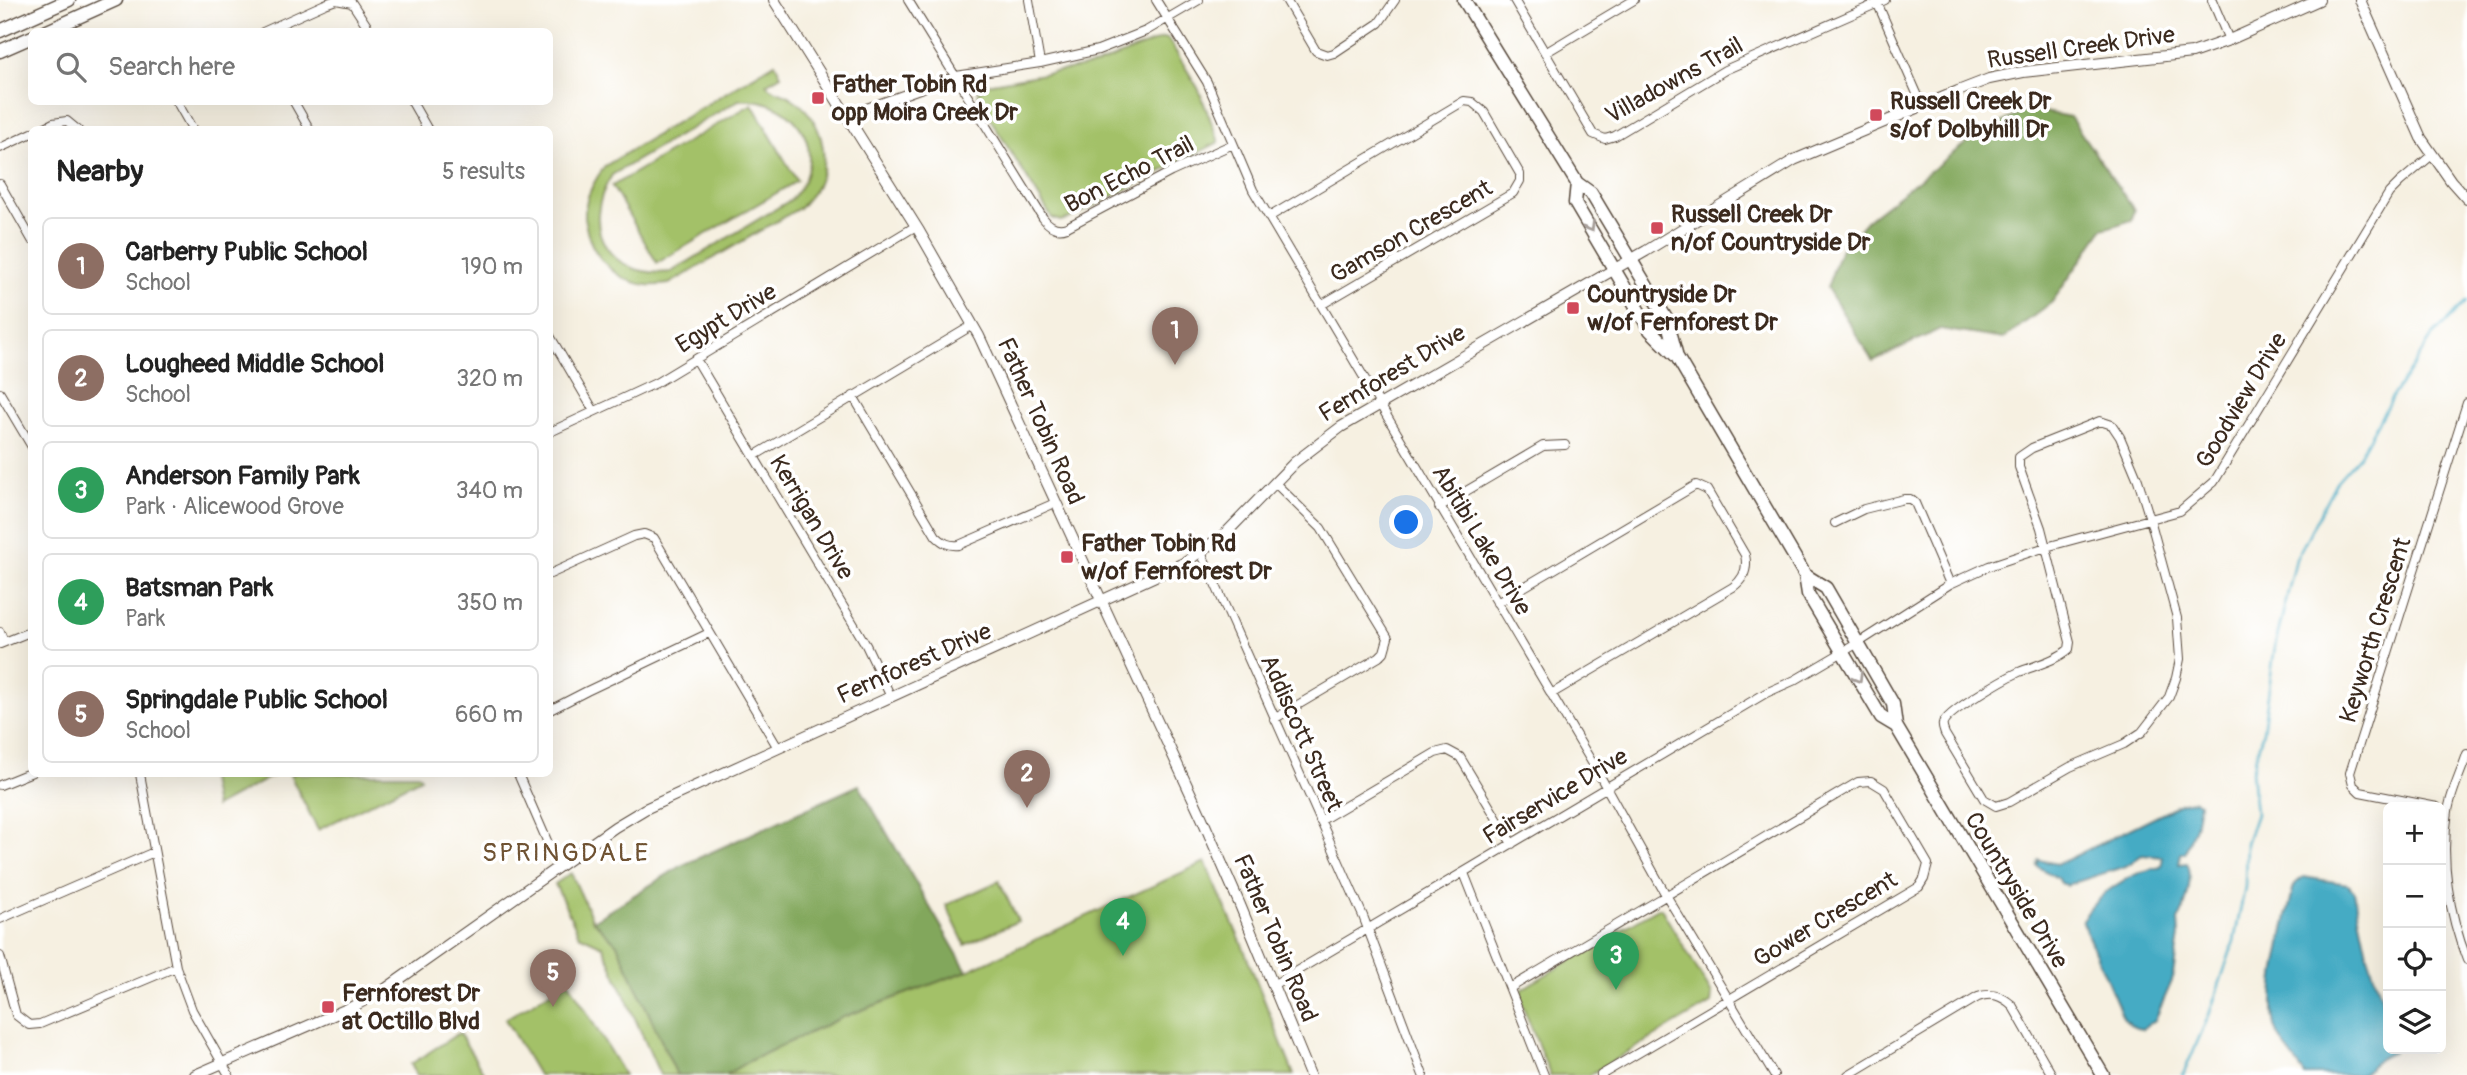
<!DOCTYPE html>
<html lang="en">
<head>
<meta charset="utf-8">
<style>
  body { margin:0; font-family:Pangolin,sans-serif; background:#f2f2f2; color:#222 }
  .controls { position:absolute; right:21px; bottom:21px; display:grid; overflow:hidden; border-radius:10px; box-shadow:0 7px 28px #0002 }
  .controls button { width:63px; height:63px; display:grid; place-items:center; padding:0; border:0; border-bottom:2px solid #e0e0e0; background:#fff; color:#222; font:35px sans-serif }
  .you { position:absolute; left:1407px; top:523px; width:24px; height:24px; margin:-18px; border:5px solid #fff; border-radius:50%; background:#1a73e8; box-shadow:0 0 0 10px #1a73e833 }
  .badge { display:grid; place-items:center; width:46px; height:46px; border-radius:50%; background:#0b8043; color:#fff; font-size:23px; font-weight:700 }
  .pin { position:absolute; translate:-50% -58px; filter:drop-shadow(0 2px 4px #0008) }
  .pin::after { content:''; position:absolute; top:37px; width:24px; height:21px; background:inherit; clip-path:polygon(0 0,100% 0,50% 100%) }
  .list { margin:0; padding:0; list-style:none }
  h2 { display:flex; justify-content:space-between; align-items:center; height:91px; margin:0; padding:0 28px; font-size:30px }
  h2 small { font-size:23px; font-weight:400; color:#767676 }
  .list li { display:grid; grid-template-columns:46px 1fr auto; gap:21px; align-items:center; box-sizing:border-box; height:98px; margin:0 14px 14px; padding:0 14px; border:2px solid #e0e0e0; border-radius:10px }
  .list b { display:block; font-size:26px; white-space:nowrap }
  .list p { margin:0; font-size:23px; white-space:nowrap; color:#767676 }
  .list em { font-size:23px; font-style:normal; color:#767676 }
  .icon { flex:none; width:38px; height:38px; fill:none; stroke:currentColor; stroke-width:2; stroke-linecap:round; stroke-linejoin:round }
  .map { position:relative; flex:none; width:2467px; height:1075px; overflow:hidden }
  .search { position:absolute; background:#fff; box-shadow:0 7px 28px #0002; left:28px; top:28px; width:525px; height:77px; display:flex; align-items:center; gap:18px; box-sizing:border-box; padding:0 24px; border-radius:10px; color:#767676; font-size:26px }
  .panel { position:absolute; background:#fff; box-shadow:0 7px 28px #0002; left:28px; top:126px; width:525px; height:651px; border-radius:10px }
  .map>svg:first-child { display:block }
</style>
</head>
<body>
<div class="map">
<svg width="2467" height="1075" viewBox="0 0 2467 1075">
  <rect width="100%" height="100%" fill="#fff"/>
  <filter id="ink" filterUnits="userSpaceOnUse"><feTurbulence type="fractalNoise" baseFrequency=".0143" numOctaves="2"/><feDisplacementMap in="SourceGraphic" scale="14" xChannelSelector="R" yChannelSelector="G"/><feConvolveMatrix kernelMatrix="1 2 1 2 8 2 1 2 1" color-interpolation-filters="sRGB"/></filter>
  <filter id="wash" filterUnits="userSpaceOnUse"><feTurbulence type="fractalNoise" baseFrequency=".00686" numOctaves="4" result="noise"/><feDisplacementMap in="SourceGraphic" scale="28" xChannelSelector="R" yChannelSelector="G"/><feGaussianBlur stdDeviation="1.57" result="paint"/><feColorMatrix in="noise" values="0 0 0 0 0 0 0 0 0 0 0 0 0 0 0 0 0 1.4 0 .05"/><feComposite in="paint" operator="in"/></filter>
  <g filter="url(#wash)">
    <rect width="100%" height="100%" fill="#f6f0e1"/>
    <!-- green -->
    <path fill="#a3c168" stroke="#6f7643" stroke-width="2" fill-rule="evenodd" d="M1163 38 1168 39 1198 88 1219 142 1068 219 1060 221 1052 218 979 101 978 89 981 91 986 84 1096 65Z
      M775 63 781 75 766 84C772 92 782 91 790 97 821 116 833 157 815 189 811 196 805 201 801 207L669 284C662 285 654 286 647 285 609 281 579 242 586 204 589 189 596 178 605 166ZM739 100C785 97 823 134 804 181 801 187 796 193 792 199L671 272C609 279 578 228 612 175Z
      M752 104 797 181 657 263 612 186Z
      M209 774H276L215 807Z
      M293 774H418L421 778 318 830 290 775Z
      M1205 862 1241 942 1294 1075H725L749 1061 843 1017 967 971Z
      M571 873 593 921 617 944 677 1075H660L603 946 579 935 555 884Z
      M999 881 1018 921 965 945 946 905Z
      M1658 908H1661L1666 917 1712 994 1711 1003 1589 1075H1550L1520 999 1522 989Z
      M569 981V982L624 1075H538L505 1019Z
      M459 1033 485 1075H416L411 1064Z"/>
    <!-- forest -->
    <path fill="#82a75c" stroke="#5e683d" stroke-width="2" d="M2029 109 2070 117 2134 210 2132 220 2103 229 2052 302 2003 339 1940 329 1873 361 1827 288 1840 251 1867 220 1975 136Z
      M859 785 967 971 843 1017 749 1061 725 1075H677L617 944 593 921 681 866Z"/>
    <!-- water -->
    <path fill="#44abc4" stroke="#406a71" stroke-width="2" d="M2194 800 2199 803 2195 827 2185 853H2181L2179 864 2187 863C2194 874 2186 910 2178 920L2179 937 2172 981 2155 1020 2142 1029C2133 1028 2128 1025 2123 1017L2082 922C2095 894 2132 871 2161 867L2163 857 2142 855 2126 866 2067 885 2060 883 2057 878 2037 866 2039 860 2057 864 2067 860 2180 804Z
      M2303 877 2348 884 2354 892 2367 953 2388 1018V1049H2394L2393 1052 2382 1057 2360 1075H2305C2296 1061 2282 1046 2276 1029 2265 995 2286 925 2293 889L2295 884Z"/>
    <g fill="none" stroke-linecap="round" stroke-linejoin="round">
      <!-- stream -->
      <path stroke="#44abc4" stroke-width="2.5" d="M2183 1075 2209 1015 2234 941 2245 887 2246 843 2256 814 2252 771 2263 731 2275 646 2296 559 2336 482 2360 455 2392 397 2434 334 2467 301"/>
    </g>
  </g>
  <g filter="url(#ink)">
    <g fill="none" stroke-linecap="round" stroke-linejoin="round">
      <defs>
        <path id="minor" d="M908 0 1043 218C1049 226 1057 231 1067 227L1171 172 1233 144
          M1029 0 1040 63
          M1156 0 1207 82 1253 190 1600 776 1666 895 1774 1075
          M1286 0 1316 51 1327 55 1334 53 1379 23 1395 0
          M1514 0 1593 134 1605 139 1615 136 1725 70 1885 0
          M1876 0 1922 105
          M2212 0 2229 40
          M263 32 325 4 336 0 352 3 371 32
          M1545 53 1634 0
          M177 102 193 130
          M294 102 310 130
          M412 102 428 130
          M847 115 956 76 1040 63 1098 50 1146 31 1199 0
          M40 130 53 123 67 121 78 130
          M0 148 32 133
          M0 184 32 240
          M1269 217 1464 101 1472 102 1484 112 1520 174V181L1513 193 1321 305
          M550 336 594 411
          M696 359 866 645 891 697
          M0 393 32 447
          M853 396 936 536C943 543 949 546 959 545L1055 503
          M2100 421 2112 425 2120 437 2138 480 2150 519 2177 618 2180 659 2176 678 2169 697 2142 732 2124 744 2070 767 2009 802 1996 806 1984 799 1945 734C1944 731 1942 727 1943 724 1946 712 2006 678 2019 672 2036 665 2055 661 2069 649L2070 642 2041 528 2019 467V457L2032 448Z
          M550 432 656 383 916 226
          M754 456 973 325
          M1439 507 1543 446 1565 445
          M1835 523 1864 509 1904 499H1910L1915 503 1950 584
          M1201 552 1363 916 1423 1075
          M550 574 634 536 644 534 654 538 778 748
          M1497 603 1696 485 1707 490 1745 555C1748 568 1744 579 1733 587L1551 694
          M0 632 4 642
          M0 644 32 631
          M550 710 587 691 709 633
          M1274 719 1379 657 1384 652 1388 638 1321 528 1275 483
          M2467 754C2461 773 2451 792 2448 811 2440 861 2449 914 2467 960
          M140 774 176 967 192 1010 229 1075
          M518 774 558 866
          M0 785 32 772
          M2437 807 2360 792 2353 785 2350 773 2467 403
          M1320 821 1435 753 1447 750 1460 757 1512 844
          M1464 873 1544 1075
          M0 919 154 852
          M0 956 16 1015 29 1025 40 1024 176 967
          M1273 985 1766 693 1795 680 1858 643 1950 584 1989 566 2046 547 2180 511 2214 482 2389 193 2400 182 2432 155
          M1510 988 1858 782 1871 781 1884 789 1928 864 1924 879 1919 887 1601 1075
          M1848 1075 1978 997C1992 992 2002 996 2012 1005L2052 1075"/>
        <path id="tertiary" d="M774 0 919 231 979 336 1202 818 1240 905 1310 1075
          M2360 0 2421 138 2451 181 2467 199
          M195 1075 354 1006 384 990 615 827 645 809 1186 562 1226 533 1295 462 1341 427 1646 251 1794 160 1958 91 1989 79 2023 72 2192 53 2229 40 2319 0"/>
        <path id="secondary" d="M1464 0 1577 183 1591 193 1667 320 1676 353
          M0 31 69 0
          M45 32 116 0
          M0 51 32 37
          M1577 183 1575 203 1650 330 1677 357 1805 575 1808 594 1881 717 1896 726
          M1805 575 1826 588 1893 704 1896 726 2103 1075"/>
      </defs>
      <!-- minor casing -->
      <use href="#minor" stroke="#57483b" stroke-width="10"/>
      <!-- tertiary casing -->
      <use href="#tertiary" stroke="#57483b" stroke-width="12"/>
      <!-- secondary casing -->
      <use href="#secondary" stroke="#57483b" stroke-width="15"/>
      <!-- minor -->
      <use href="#minor" stroke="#fff" stroke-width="8"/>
      <!-- tertiary -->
      <use href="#tertiary" stroke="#fff" stroke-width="10"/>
      <!-- secondary -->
      <use href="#secondary" stroke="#fff" stroke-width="12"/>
    </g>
    <!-- one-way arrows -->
    <defs><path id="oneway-chevron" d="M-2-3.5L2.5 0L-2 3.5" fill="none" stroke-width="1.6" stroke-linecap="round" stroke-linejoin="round" transform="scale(1.75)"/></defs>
    <g stroke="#a79f9a">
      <use href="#oneway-chevron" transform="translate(1590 227) rotate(60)"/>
      <use href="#oneway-chevron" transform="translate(1858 678) rotate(59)"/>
    </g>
  </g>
  <!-- markers -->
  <g fill="#d1495b" stroke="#fff" stroke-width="2.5">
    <rect x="811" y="91" width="14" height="14" rx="3.5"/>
    <rect x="1869" y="108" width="14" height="14" rx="3.5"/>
    <rect x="1650" y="221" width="14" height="14" rx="3.5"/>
    <rect x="1566" y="301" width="14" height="14" rx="3.5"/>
    <rect x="1060" y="550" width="14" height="14" rx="3.5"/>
    <rect x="321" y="1000" width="14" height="14" rx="3.5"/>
  </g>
  <g text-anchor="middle" stroke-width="7" stroke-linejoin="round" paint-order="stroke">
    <!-- street labels -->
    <g font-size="24" fill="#3b2a1e" stroke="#fff">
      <text transform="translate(2081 47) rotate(-8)" y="8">Russell Creek Drive</text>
      <text transform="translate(1674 80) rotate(-29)" y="8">Villadowns Trail</text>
      <text transform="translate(1129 174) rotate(-27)" y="8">Bon Echo Trail</text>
      <text transform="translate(1411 231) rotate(-30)" y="8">Gamson Crescent</text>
      <text transform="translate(726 318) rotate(-31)" y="8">Egypt Drive</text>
      <text transform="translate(1392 373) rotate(-31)" y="8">Fernforest Drive</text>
      <text transform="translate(2241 400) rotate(-59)" y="8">Goodview Drive</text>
      <text transform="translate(1041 421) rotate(66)" y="8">Father Tobin Road</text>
      <text transform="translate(812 517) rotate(59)" y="8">Kerrigan Drive</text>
      <text transform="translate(1482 540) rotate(59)" y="8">Abitibi Lake Drive</text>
      <text transform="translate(2375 630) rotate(-73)" y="8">Keyworth Crescent</text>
      <text transform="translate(914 663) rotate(-24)" y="8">Fernforest Drive</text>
      <text transform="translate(1302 733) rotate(66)" y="8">Addiscott Street</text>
      <text transform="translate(1555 796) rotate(-31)" y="8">Fairservice Drive</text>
      <text transform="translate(2017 890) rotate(59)" y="8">Countryside Drive</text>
      <text transform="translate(1825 919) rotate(-31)" y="8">Gower Crescent</text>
      <text transform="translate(1276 938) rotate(67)" y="8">Father Tobin Road</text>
    </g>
    <!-- poi labels -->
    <g font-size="24" font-weight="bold" fill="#3b2a1e" stroke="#fff" text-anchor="start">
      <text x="832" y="92">Father Tobin Rd<tspan x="832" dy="28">opp Moira Creek Dr</tspan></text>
      <text x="1890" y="109">Russell Creek Dr<tspan x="1890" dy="28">s/of Dolbyhill Dr</tspan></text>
      <text x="1671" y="222">Russell Creek Dr<tspan x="1671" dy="28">n/of Countryside Dr</tspan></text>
      <text x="1587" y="302">Countryside Dr<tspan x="1587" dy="28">w/of Fernforest Dr</tspan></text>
      <text x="1081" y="551">Father Tobin Rd<tspan x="1081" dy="28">w/of Fernforest Dr</tspan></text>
      <text x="342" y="1001">Fernforest Dr<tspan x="342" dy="28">at Octillo Blvd</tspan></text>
    </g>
    <!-- neighbourhood labels -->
    <g font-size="26" letter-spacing="2" fill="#6f5232" stroke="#fff">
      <text x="566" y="861">SPRINGDALE</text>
    </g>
  </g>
</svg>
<div class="controls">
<button>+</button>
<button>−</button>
<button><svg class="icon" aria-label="locate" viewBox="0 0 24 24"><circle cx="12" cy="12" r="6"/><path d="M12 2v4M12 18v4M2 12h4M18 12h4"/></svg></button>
<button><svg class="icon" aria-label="layers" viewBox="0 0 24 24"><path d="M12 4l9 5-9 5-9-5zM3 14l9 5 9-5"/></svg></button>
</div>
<div class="you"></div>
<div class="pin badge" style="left:1175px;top:365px;background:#8d6e63">1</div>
<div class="pin badge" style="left:1027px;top:808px;background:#8d6e63">2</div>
<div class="pin badge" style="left:1616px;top:990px;background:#2e9e5b">3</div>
<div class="pin badge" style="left:1123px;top:956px;background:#2e9e5b">4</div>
<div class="pin badge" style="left:553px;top:1007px;background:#8d6e63">5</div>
<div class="search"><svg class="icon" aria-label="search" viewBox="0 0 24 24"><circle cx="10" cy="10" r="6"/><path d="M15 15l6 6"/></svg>Search here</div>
<section class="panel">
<h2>Nearby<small>5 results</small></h2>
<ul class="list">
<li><span class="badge" style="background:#8d6e63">1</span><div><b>Carberry Public School</b><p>School</p></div><em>190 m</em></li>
<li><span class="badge" style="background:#8d6e63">2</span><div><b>Lougheed Middle School</b><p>School</p></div><em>320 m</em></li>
<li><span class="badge" style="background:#2e9e5b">3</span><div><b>Anderson Family Park</b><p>Park · Alicewood Grove</p></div><em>340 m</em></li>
<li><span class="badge" style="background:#2e9e5b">4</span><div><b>Batsman Park</b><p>Park</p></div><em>350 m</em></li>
<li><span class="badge" style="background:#8d6e63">5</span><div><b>Springdale Public School</b><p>School</p></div><em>660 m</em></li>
</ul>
</section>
</div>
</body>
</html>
